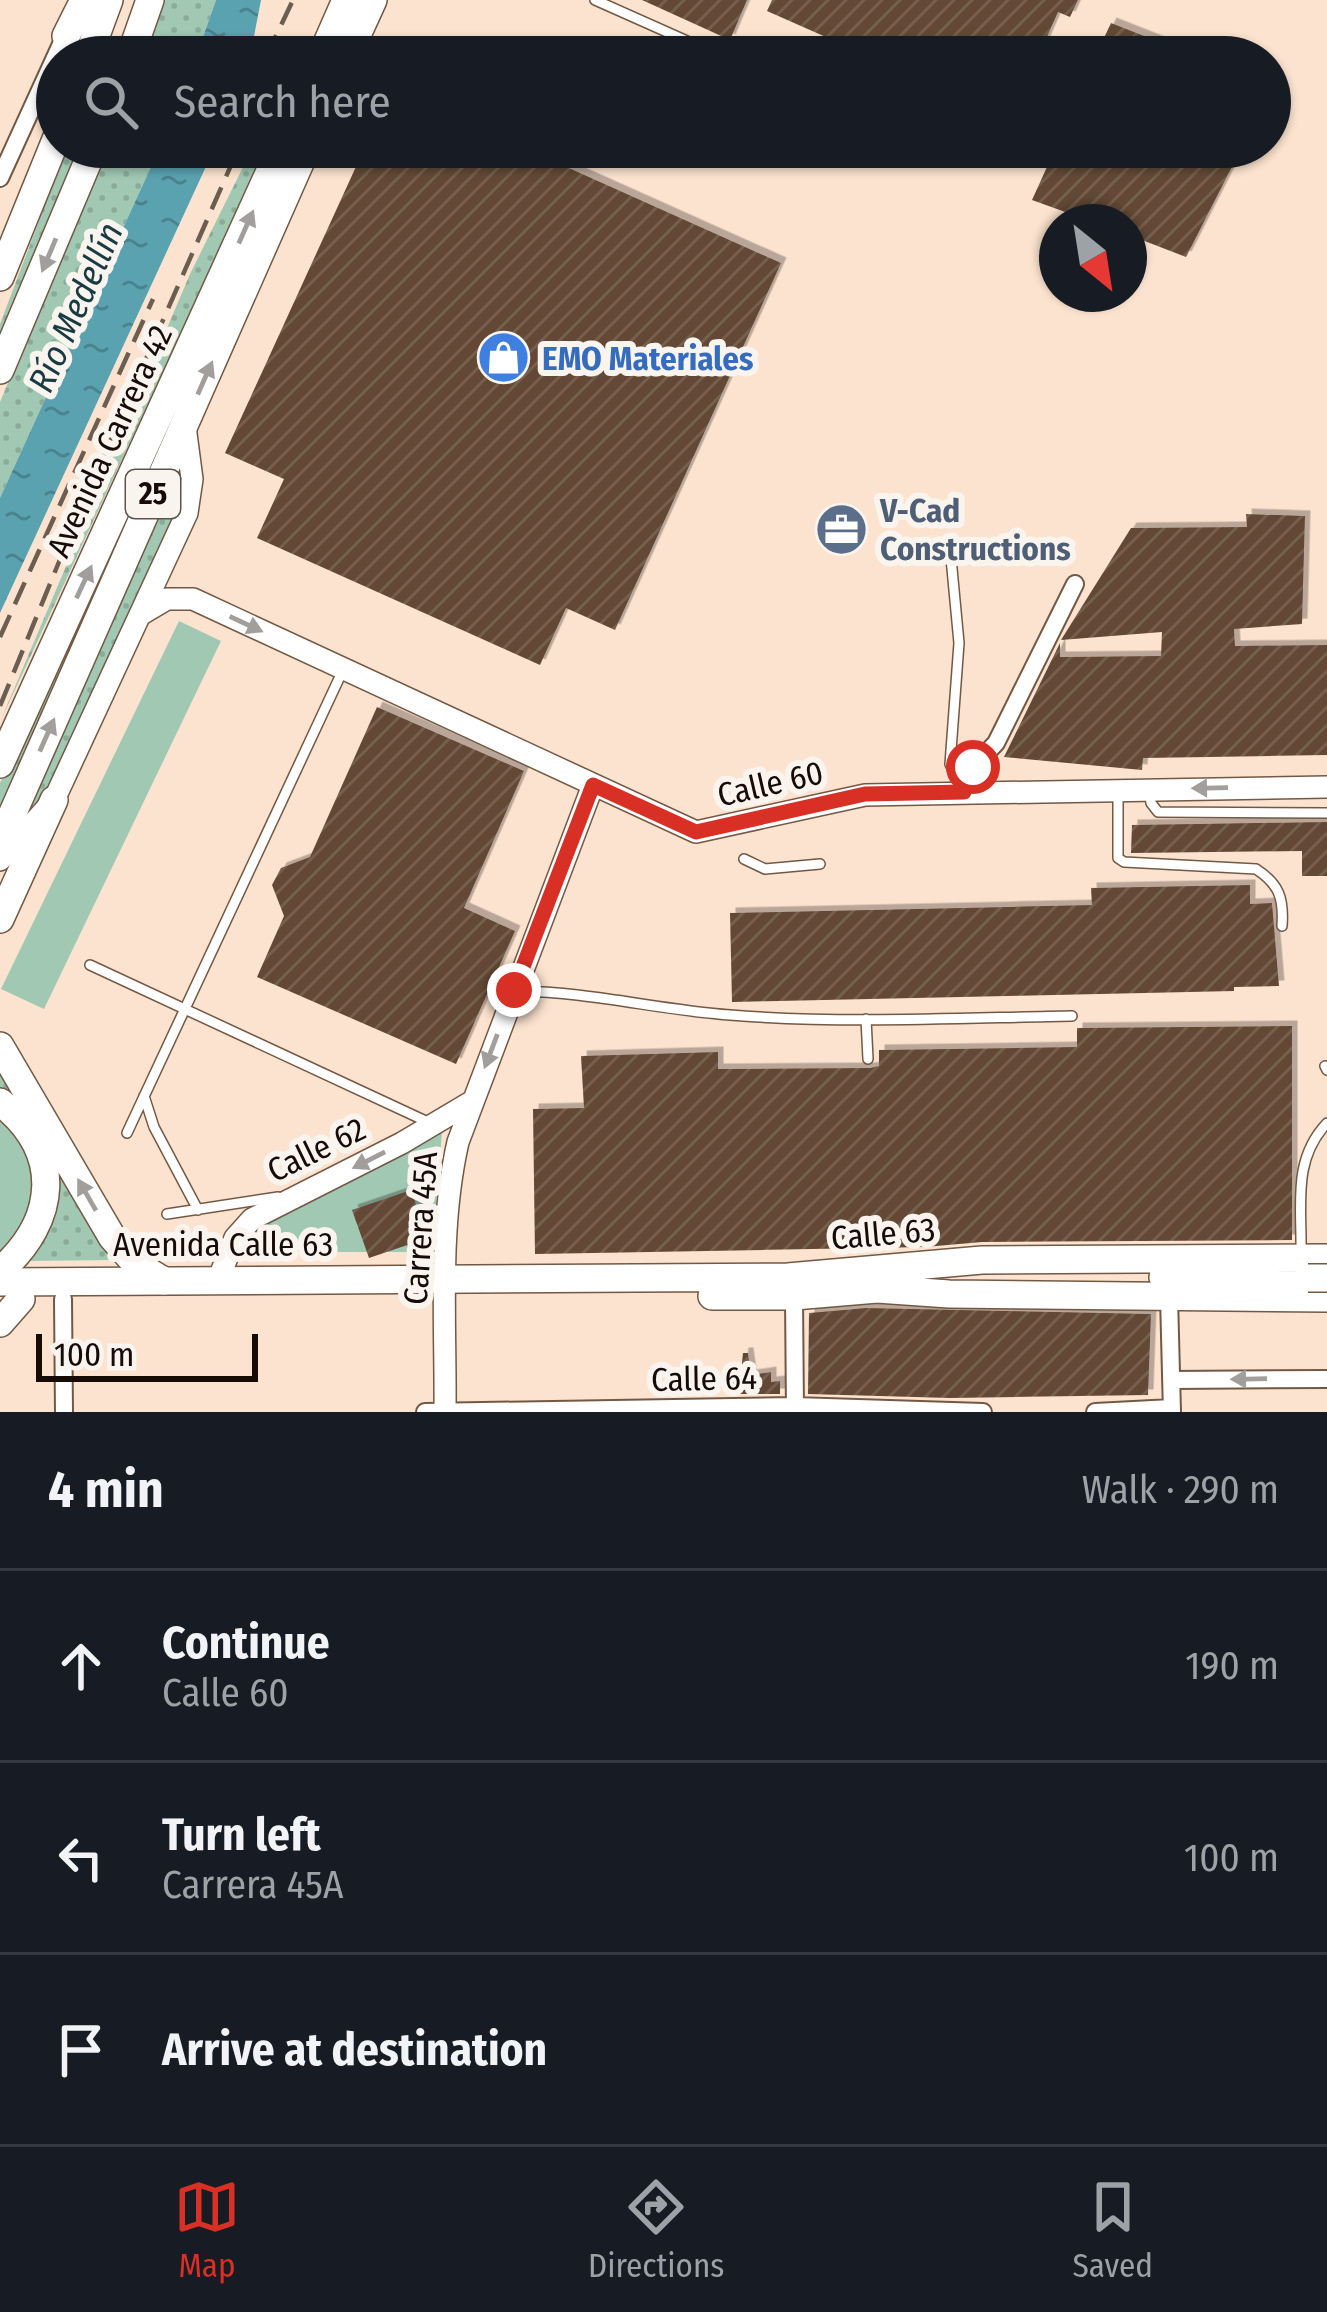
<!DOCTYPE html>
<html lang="en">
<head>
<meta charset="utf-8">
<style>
  body { margin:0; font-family:"Fira Sans Condensed",sans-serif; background:#20242c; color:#f1f3f6 }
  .compass { position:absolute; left:1039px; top:204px; width:108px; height:108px; border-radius:50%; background:#171b24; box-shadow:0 3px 9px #0004; rotate:150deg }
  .scale { position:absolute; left:36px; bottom:30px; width:222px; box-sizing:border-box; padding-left:12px; border:6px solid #160c05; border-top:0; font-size:33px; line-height:42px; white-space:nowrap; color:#160c05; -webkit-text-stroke:9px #faf4ef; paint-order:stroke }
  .stop { position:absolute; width:36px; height:36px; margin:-27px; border:9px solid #d93025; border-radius:50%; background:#fff }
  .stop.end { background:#d93025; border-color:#fff; box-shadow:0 3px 12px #0008 }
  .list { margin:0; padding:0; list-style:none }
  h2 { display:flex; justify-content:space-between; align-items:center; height:156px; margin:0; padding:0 48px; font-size:51px }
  h2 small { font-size:39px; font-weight:400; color:#9ea1a6 }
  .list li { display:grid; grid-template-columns:78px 1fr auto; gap:36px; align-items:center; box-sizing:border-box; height:192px; padding:0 48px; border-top:3px solid #363941 }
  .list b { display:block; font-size:45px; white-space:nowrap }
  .list p { margin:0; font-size:39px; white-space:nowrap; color:#9ea1a6 }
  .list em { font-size:39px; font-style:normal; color:#9ea1a6 }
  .icon { flex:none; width:66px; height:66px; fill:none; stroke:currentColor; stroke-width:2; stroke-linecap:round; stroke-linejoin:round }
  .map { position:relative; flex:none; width:1327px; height:1412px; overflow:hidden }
  .search { position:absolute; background:#171b24; box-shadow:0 3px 9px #0004; left:36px; right:36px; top:36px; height:132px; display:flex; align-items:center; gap:30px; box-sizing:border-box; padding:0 42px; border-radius:66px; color:#9ea1a6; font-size:45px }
  .sheet { height:732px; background:#171b24 }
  nav { display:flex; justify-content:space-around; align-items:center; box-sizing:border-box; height:168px; border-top:3px solid #363941; background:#171b24; font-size:33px; color:#9ea1a6 }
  nav a { display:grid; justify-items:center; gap:6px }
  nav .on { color:#d93025 }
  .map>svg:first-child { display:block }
</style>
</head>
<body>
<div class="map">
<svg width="1327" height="1412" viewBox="0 0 1327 1412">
  <defs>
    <pattern id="grass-dots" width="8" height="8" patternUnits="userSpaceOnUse" patternTransform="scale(3)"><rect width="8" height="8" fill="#a0c8b2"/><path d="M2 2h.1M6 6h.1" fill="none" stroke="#89ab98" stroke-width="1.8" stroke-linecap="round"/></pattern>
    <pattern id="water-ripples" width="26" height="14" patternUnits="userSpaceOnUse" patternTransform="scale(3)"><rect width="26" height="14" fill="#5ba2b1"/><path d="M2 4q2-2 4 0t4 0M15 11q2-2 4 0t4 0" fill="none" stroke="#4a828e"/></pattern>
    <pattern id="building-hatch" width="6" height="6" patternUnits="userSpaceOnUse" patternTransform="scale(3)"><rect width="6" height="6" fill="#634835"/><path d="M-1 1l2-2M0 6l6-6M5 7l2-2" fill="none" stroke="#745e4e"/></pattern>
    <filter id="shadow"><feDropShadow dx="5.5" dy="-5.5" stdDeviation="0" flood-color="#0004"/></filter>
  </defs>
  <rect width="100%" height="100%" fill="#fce3cf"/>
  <!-- grass -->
  <path fill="url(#grass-dots)" d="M162 0H216L196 57H142Z
    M67 147H82L0 337V324Z
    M107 147H160L0 498V402Z
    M253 147H267L0 722 190 274Z
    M179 407 0 816V783L118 523Z
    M179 459 177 512 47 793 26 812Z
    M0 1064 116 1260 25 1261 0 1092Z"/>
  <!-- park -->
  <path fill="#a0c8b2" d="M179 621 221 641 44 1009 1 989Z
    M0 1113 29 1153 35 1201 0 1260Z
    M442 1132 432 1252H241L256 1228Z"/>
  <!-- water -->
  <path fill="url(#water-ripples)" d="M216 0H261L250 57H196Z
    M160 147H215L0 613V498Z"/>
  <!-- building -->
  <path fill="url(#building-hatch)" filter="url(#shadow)" d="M642 0H747L730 40Z
    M772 0H1078L1070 17 1058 12 1038 57H871L767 11Z
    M1111 23 1195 56V57H1095Z
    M365 147H522L781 263 615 630 566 608 540 665 257 538 284 479 225 453Z
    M1056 147H1242L1186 257 1129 235V222H1093L1032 200Z
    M1246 514 1305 516 1302 624 1234 629 1235 646 1327 645V755L1143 758 1142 770 1004 757 1060 643V657L1161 656 1162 632 1061 640 1131 528 1247 527Z
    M377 707 524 771 464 908 515 931 456 1064 257 977 284 916 272 885 281 868 310 857Z
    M1327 822V876H1302V851L1131 853 1132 825Z
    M1250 885V904L1272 903 1279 986 1234 987V991L732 1002 730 913 1092 905 1091 888Z
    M1292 1026V1240L982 1242 925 1247 535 1254 533 1109 584 1108 581 1056 718 1052V1069L870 1068 879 1066V1050L1077 1047V1028Z
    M411 1190 428 1238 369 1258 352 1210Z
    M866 1308 1151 1314 1148 1395 950 1398 808 1394 809 1313Z
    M743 1353H748L751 1375 771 1372V1382L780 1381V1394H731L732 1381H740Z"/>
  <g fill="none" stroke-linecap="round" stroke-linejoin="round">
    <defs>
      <path id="service" d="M595 0 723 57
        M942 546 951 558 959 643 950 764 963 792
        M1118 789V858L1124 862 1256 869C1279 884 1284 898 1282 926
        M1149 789 1151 803 1158 812 1327 813
        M744 859 765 869 820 864
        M90 965 430 1123
        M519 991C590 992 660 1010 730 1015 844 1024 958 1018 1072 1016
        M866 1019 868 1059
        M1325 1066 1327 1070
        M144 1096 154 1127 198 1210
        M127 1133 343 670
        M167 1214 278 1197
        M1301 1253C1302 1205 1292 1160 1327 1123"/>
      <path id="minor" d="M0 178 68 29
        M963 792 973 767 996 743 1075 584
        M794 1296 795 1412
        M1169 1297 1172 1412
        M63 1299 64 1412
        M1171 1380 1327 1379
        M425 1412 795 1406 983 1412
        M1095 1412 1172 1408"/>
      <path id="tertiary" d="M140 615 167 599H193L696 832 865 795 1327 787
        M0 860 54 800 187 513 192 479 185 426
        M218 1280 235 1238 252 1219 402 1143 471 1102
        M445 1412C446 1323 438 1230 458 1142L593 785"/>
      <path id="primary" d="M1163 1277 1308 1278
        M0 1282 788 1277 982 1260 1327 1258
        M712 1296H794L877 1289 949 1294 1327 1298"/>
      <path id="trunk" d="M66 36 84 0
        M88 57 109 0
        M130 57 150 0
        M321 57 346 0
        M347 57 373 0
        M0 277 57 137
        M0 370 94 147
        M0 764 281 147
        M0 842 307 147
        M0 919 54 800
        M0 1046 112 1237 136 1264 164 1281
        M0 1102C64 1152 58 1220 0 1271
        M0 1323 21 1299"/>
    </defs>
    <!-- service casing -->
    <use href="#service" stroke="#735944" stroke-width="12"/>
    <!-- minor casing -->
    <use href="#minor" stroke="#735944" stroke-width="20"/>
    <!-- tertiary casing -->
    <use href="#tertiary" stroke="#735944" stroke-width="24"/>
    <!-- primary casing -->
    <use href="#primary" stroke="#735944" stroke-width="30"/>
    <!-- trunk casing -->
    <use href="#trunk" stroke="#735944" stroke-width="30"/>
    <!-- service -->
    <use href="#service" stroke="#fff" stroke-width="9"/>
    <!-- minor -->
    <use href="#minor" stroke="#fff" stroke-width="16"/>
    <!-- tertiary -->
    <use href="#tertiary" stroke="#fff" stroke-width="21"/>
    <!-- primary -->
    <use href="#primary" stroke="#fff" stroke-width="27"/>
    <!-- trunk -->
    <use href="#trunk" stroke="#fff" stroke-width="27"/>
    <!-- rail -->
    <path stroke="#6c5d51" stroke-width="4.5" stroke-dasharray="24 12" stroke-linecap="butt" d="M266 57 293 0
      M0 637 153 299
      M0 706 88 491 239 147"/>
    <defs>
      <path id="primary-bridge" d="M1308 1278H1327"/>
    </defs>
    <!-- primary-bridge casing -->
    <use href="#primary-bridge" stroke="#735944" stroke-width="30" stroke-linecap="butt"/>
    <!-- primary-bridge -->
    <use href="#primary-bridge" stroke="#fff" stroke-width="27"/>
  </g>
  <!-- one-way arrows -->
  <defs><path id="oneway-solid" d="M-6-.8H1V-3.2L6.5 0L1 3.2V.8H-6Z" transform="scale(3)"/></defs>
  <g fill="#a29e9b">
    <use href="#oneway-solid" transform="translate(246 227) rotate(-66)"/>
    <use href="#oneway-solid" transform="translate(49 255) rotate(113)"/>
    <use href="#oneway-solid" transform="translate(205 378) rotate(-66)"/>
    <use href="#oneway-solid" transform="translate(84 582) rotate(-65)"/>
    <use href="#oneway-solid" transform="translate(246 624) rotate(25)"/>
    <use href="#oneway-solid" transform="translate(47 735) rotate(-66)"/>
    <use href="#oneway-solid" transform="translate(1210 788) rotate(179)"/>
    <use href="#oneway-solid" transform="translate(491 1051) rotate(111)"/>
    <use href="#oneway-solid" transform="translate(369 1160) rotate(153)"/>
    <use href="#oneway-solid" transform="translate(87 1195) rotate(-120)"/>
    <use href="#oneway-solid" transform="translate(1249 1379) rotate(179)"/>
  </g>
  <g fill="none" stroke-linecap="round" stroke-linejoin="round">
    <!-- route -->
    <path stroke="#d93025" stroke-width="15" d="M514 990 593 785 696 832 865 794 964 792 973 767"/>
  </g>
  <!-- icons -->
  <defs>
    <symbol id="shop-disc" viewBox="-11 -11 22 22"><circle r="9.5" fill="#3f7fe0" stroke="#faf4ef"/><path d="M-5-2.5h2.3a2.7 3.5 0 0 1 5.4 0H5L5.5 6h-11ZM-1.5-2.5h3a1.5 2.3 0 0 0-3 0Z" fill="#fff"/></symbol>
    <symbol id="office-disc" viewBox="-11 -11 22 22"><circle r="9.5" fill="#5c6f8a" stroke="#faf4ef"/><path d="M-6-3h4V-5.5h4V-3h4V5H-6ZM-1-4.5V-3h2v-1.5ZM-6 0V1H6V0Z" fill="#fff"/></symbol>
  </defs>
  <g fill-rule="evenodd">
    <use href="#shop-disc" x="474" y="328" width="59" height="59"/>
    <use href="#office-disc" x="812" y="500" width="59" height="59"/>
  </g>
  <g text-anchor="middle" stroke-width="12" stroke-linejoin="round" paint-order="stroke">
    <!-- shield labels -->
    <rect fill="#faf4ef" stroke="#5a524b" stroke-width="3" x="126" y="470" width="54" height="48" rx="9"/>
    <g font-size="30" font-weight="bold" fill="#160c05">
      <text x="153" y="504">25</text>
    </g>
    <!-- shop labels -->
    <g font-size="33" font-weight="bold" fill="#366cbe" stroke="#faf4ef" text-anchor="start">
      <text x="542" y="370">EMO Materiales</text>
    </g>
    <!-- street labels -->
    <g font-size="33" fill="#160c05" stroke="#faf4ef">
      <text transform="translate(109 441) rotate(-65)" y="12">Avenida Carrera 42</text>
      <text transform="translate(770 783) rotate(-13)" y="12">Calle 60</text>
      <text transform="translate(316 1149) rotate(-26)" y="12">Calle 62</text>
      <text transform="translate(420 1228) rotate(-86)" y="12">Carrera 45A</text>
      <text transform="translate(883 1233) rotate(-5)" y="12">Calle 63</text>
      <text x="223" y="1256">Avenida Calle 63</text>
      <text transform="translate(704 1378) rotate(-1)" y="12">Calle 64</text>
    </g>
    <!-- service labels -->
    <g font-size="33" font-weight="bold" fill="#4e5e75" stroke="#faf4ef" text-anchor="start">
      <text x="880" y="522">V-Cad<tspan x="880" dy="38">Constructions</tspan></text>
    </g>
    <!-- water labels -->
    <g font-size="36" font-style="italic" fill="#183b42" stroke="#faf4ef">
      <text transform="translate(75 307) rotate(-66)" y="13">Río Medellín</text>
    </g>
  </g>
</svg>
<svg class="compass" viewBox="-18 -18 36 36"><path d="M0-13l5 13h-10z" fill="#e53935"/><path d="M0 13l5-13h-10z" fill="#9ea1a6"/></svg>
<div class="scale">100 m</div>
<div class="stop" style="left:973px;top:767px"></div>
<div class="stop end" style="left:514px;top:990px"></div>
<div class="search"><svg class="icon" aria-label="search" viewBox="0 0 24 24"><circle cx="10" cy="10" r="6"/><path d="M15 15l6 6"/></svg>Search here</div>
</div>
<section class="sheet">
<h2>4 min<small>Walk · 290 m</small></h2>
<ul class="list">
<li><svg class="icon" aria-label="ahead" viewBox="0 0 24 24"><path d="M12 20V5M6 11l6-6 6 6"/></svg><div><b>Continue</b><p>Calle 60</p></div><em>190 m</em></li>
<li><svg class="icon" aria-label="left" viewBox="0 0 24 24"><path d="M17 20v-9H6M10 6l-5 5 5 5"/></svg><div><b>Turn left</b><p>Carrera 45A</p></div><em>100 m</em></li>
<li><svg class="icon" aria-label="arrive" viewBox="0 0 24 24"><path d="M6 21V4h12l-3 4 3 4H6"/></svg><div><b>Arrive at destination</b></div></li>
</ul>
</section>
<nav>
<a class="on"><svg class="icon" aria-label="map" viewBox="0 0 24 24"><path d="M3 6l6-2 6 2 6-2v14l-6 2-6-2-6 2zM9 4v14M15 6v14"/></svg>Map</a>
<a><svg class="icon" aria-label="directions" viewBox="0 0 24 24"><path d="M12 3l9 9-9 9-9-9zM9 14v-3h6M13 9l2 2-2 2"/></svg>Directions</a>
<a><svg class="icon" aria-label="saved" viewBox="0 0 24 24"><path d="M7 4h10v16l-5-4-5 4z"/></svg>Saved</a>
</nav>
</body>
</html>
